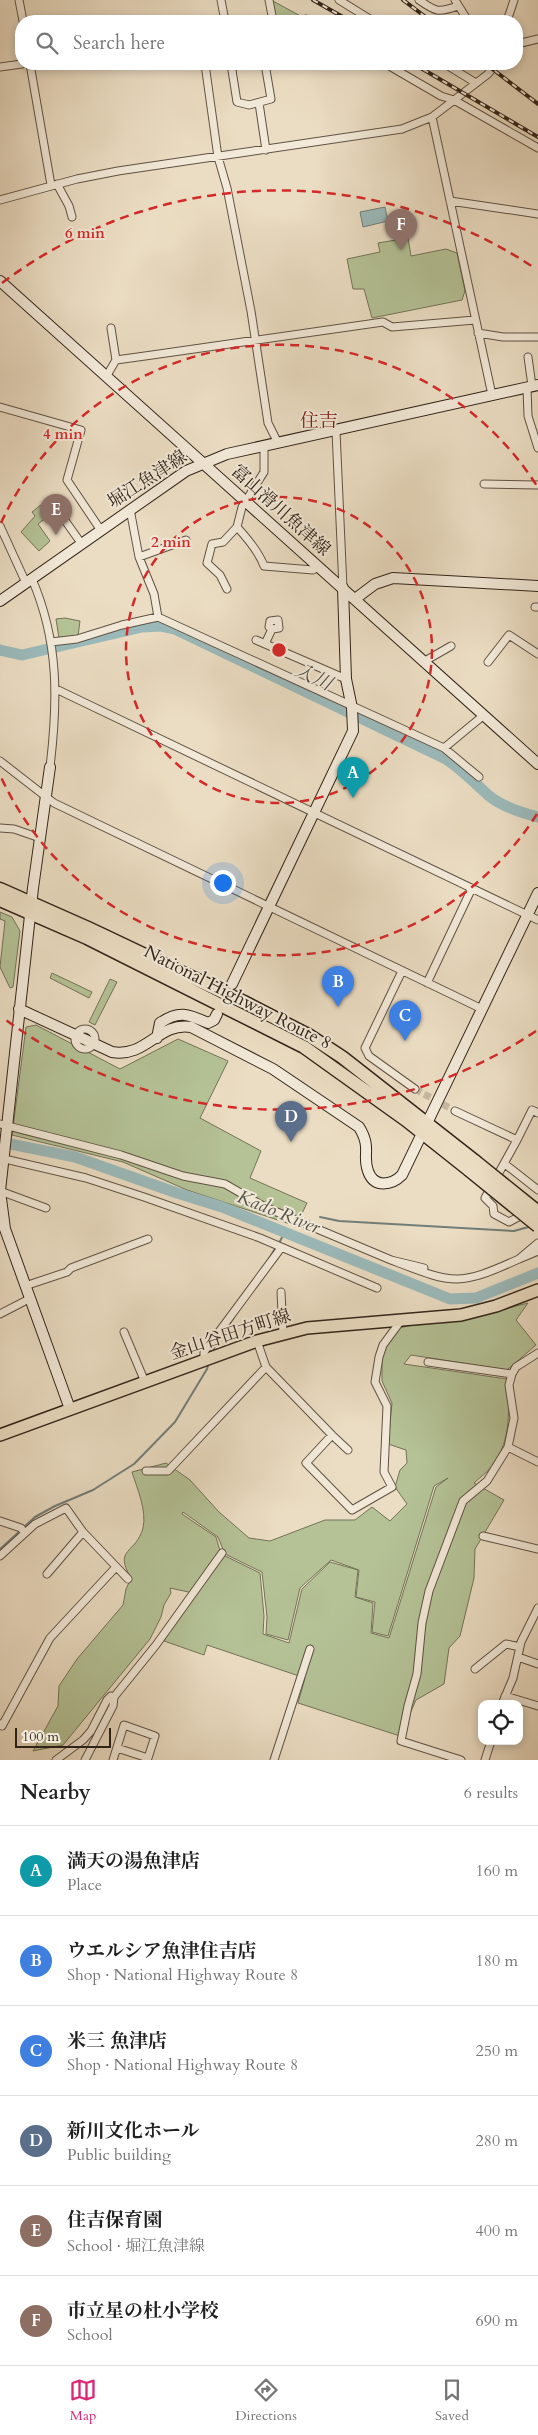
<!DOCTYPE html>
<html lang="en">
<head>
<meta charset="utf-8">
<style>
  body { margin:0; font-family:Cardo,"Noto Serif JP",serif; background:#f6f6f6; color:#222 }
  .controls { position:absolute; right:15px; bottom:15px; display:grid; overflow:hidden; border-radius:10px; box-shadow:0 2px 8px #0003 }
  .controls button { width:45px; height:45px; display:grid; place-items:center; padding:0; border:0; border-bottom:1px solid #e0e0e0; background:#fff; color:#222; font:25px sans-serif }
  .scale { position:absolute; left:15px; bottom:12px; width:96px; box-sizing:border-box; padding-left:5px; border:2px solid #322419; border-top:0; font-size:14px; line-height:18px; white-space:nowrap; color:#322419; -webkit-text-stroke:4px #f2e9d8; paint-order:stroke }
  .you { position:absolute; left:222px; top:882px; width:18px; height:18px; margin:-12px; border:4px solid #fff; border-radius:50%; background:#1a73e8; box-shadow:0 0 0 8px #1a73e833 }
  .badge { display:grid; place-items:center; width:32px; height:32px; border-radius:50%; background:#db2777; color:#fff; font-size:16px; font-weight:700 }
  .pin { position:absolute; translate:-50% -41px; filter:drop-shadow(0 1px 2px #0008) }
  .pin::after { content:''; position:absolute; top:26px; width:18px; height:15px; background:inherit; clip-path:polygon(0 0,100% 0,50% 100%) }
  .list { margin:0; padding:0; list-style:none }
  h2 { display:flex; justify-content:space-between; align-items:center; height:65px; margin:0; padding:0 20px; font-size:21px }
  h2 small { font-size:16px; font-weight:400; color:#767676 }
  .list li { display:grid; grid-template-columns:32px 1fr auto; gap:15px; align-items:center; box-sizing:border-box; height:90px; padding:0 20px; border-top:1px solid #e0e0e0 }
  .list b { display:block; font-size:19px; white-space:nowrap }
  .list p { margin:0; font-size:16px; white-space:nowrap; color:#767676 }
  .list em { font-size:16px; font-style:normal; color:#767676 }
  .icon { flex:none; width:28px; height:28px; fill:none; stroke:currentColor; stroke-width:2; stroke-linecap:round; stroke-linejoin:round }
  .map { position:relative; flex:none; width:538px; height:1760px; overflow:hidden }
  .search { position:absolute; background:#fff; box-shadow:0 2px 8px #0003; left:15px; right:15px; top:15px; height:55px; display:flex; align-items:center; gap:12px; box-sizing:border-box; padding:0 18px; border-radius:20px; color:#767676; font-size:19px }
  .sheet { height:605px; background:#fff }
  nav { display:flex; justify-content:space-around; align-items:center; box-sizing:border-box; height:70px; border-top:1px solid #e0e0e0; background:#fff; font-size:14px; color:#767676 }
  nav a { display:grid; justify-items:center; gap:2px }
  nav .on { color:#db2777 }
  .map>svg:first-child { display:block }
</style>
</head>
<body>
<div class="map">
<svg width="538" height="1760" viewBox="0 0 538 1760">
  <rect width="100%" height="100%" fill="#ebddc3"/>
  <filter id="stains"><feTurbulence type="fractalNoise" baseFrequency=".004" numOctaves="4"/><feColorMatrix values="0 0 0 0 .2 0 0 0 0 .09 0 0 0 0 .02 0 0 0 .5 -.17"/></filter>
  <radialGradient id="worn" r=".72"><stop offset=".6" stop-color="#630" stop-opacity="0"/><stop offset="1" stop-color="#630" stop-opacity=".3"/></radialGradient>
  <!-- green -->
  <path fill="#b4c296" stroke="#737358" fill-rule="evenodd" d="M271 0 306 19 300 21H273Z
    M408 238 411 256 446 249 457 253 465 291 462 300 372 318 364 289H353L347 259 380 252 378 243Z
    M47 500 55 511 38 524 50 541 39 551 21 532 35 516 32 512Z
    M65 618 80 621 78 636 59 638 56 619Z
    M0 912 12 917 20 931 13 987 10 988 0 967 5 921 0 919Z
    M52 973 92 992 89 998 50 978Z
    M110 979 117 982 95 1025 89 1022Z
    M36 1025 120 1069 178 1039 228 1061 200 1118 261 1151 250 1178 307 1203 296 1226 187 1190 123 1162 12 1135 26 1027Z
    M528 1303 516 1320 536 1345 507 1370 411 1355 404 1364 507 1379C509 1408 512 1439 493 1465 488 1472 480 1477 474 1483L504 1500 475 1549 474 1578 460 1636 449 1648 444 1684 416 1700 400 1736 298 1703 305 1678 207 1645 204 1655 164 1641 193 1593 170 1588 171 1593 164 1605 161 1617 150 1639 63 1745 33 1751 58 1706 59 1686 77 1659 123 1605 126 1589 131 1578C113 1548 136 1554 143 1528 147 1511 137 1488 132 1472L166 1463 190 1480 219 1512 249 1538 270 1541 325 1520H355L372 1507 390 1521 407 1504 395 1487 400 1470 407 1463 406 1450 388 1444 392 1403 382 1381V1359L386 1345 400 1328 419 1323 464 1319ZM448 1478 436 1487 389 1638 371 1633 373 1603 355 1597 358 1570 330 1562 302 1589 289 1643 263 1634 264 1616 260 1573 221 1554 216 1537 182 1514 183 1512 218 1537 225 1554 262 1572 267 1617 266 1634 288 1640 300 1588 331 1560 359 1570 356 1597 375 1602 372 1632 388 1636 434 1486Z"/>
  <!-- water -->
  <path fill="#9bbabb" stroke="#717e7a" d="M385 207 388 221 363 227 360 212Z"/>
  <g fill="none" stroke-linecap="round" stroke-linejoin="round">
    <!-- stream -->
    <path stroke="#717e7a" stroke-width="2" d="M320 1217 339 1221 514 1231 532 1226
      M279 1243 285 1232
      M267 1262 276 1247
      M211 1353 238 1311
      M24 1527 35 1517 55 1506 93 1490 134 1464 175 1422 207 1369 209 1362
      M0 1549 20 1531"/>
    <!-- river -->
    <path stroke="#9bbabb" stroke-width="11" d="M0 650 22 655 142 627 161 626 175 629 446 759C462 770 474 782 488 795 501 806 522 813 538 817
      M0 1142 75 1157 177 1193 222 1207 450 1299 476 1298 538 1273"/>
    <!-- street-tunnel -->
    <path stroke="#c6b8a1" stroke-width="7" stroke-dasharray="7 3.5" stroke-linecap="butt" d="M415 1089 455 1111"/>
    <defs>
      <path id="street" d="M19 0 23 21
        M221 0 225 21
        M269 0 273 21
        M339 0 373 21
        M419 0C436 12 438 13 458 6
        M455 0 468 21
        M300 21 306 19 314 21
        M507 21 514 0
        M517 44 538 39
        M30 64 51 185
        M205 64 218 157 227 188 251 311 268 423 278 443
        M231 64 237 102 249 105 271 99 265 64
        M386 64 441 96 454 100 538 148
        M445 64 476 83
        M0 67 22 64
        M259 103 266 150
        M432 117 492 395
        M57 184 69 206 72 217
        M0 200 77 179 118 171 402 129 432 117 488 74 496 64
        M450 201 538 214
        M111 328 116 360
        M478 333 503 337H538
        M528 357 532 386
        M106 377 116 360 145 356 383 322 392 327 475 320
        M527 388 528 416 538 448
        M0 407 81 430 67 480 100 529
        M336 431 343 588
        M264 446V472L242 507 237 527C248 539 259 552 264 566L313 570 319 566
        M484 484 538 485
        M130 509 139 557 154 594 158 617
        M59 512 81 543
        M0 526 26 583
        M139 557 186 540
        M32 579C59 642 58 700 50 767
        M227 589 220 575 207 563 212 544 223 542 237 527
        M535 607H538
        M256 640 346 679
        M51 642 77 639 122 625 158 617 444 748 484 715
        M265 644 272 629 279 628 278 620 270 621 269 627 272 629
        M425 661 451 646
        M488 662 509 635 538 654
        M56 689 538 920
        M444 748 479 777
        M0 761 54 803 482 1009
        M0 828 14 829 40 838
        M402 971 365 1048 369 1056 415 1089
        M427 983 472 888
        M75 1039a10 10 0 1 1 20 0a10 10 0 1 1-20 0Z
        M455 1111 517 1140 532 1110 538 1113
        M0 1124 121 1155 183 1176 225 1184 265 1207 391 1260
        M517 1140 485 1198 493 1206 494 1214 509 1222 524 1214
        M0 1158 86 1178 144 1197 260 1238 377 1288
        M505 1164 538 1190
        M0 1191 46 1208
        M538 1243 519 1259 538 1251
        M424 1268 391 1260C454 1284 457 1287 519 1259
        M25 1286 67 1272 71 1268 148 1239
        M281 1292 283 1333
        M0 1314 29 1299
        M124 1332 145 1382
        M257 1341 266 1367 332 1435
        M204 1360V1352L281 1248
        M428 1362 512 1374
        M508 1447 538 1462
        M348 1450 332 1435 306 1463 352 1510 392 1487 384 1472 387 1406 375 1382 379 1357 383 1345 400 1322
        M146 1471H168L266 1367
        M0 1521 21 1528 25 1533
        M83 1532 128 1579
        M483 1536 538 1549
        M0 1556 35 1524 66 1508 83 1532 47 1574
        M518 1657 538 1664
        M475 1669 506 1644 520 1647
        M505 1696 538 1706
        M502 1704 513 1678 521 1642 538 1608
        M0 1724 2 1726 50 1638 116 1567
        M56 1760 83 1740 91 1731 107 1700 111 1696 114 1697 156 1645 222 1553
        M85 1760 113 1706 114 1697
        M113 1760 124 1725 155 1736 148 1758 117 1748
        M274 1760 310 1649
        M461 1760 401 1741 408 1706 417 1674 422 1623 429 1591 463 1501 487 1481 508 1447 514 1418 509 1385 512 1374 516 1367 538 1353
        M485 1760 491 1741"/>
      <path id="secondary" d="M0 281 538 764
        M355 599 375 584 393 578 538 586
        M0 601 186 471 227 454 538 385
        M50 767 33 888 0 1191 5 1229 70 1409
        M232 984 353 731 352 708 346 679 343 588
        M19 1009 112 1052C147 1058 158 1022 191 1027L273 1069 359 1127C372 1148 362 1155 368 1171 374 1189 392 1185 402 1175L538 893
        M157 1038 160 1023C179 1010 188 1014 208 1023L214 1020 217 1014"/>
      <path id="primary" d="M0 1435 257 1341 307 1328 461 1315 496 1306 538 1290"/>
      <path id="highway" d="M0 889 88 928 244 1002 310 1036 342 1057 476 1162
        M0 900 87 938 304 1047 406 1120 469 1170"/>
    </defs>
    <!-- street casing -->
    <use href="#street" stroke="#605244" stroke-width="9"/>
    <!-- secondary casing -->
    <use href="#secondary" stroke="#322419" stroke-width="12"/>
    <!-- primary casing -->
    <use href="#primary" stroke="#322419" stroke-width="14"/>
    <!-- highway casing -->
    <use href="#highway" stroke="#322419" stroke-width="15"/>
    <!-- street -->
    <use href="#street" stroke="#f2e9d8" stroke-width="7"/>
    <!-- secondary -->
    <use href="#secondary" stroke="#f2e9d8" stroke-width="10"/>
    <!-- primary -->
    <use href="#primary" stroke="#ebddc3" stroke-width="11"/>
    <!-- highway -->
    <use href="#highway" stroke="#ebddc3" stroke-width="12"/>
    <defs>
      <path id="rail" d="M313 0 350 21
        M403 0 431 21
        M414 64 538 137
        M486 64 538 104"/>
    </defs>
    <!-- rail casing -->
    <use href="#rail" stroke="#322419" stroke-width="4"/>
    <!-- rail -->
    <use href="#rail" stroke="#f2e9d8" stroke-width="2" stroke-dasharray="5.5" stroke-linecap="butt"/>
    <defs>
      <path id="highway-bridge" d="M476 1162 538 1212
        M469 1170 538 1226"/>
    </defs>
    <!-- highway-bridge casing -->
    <use href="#highway-bridge" stroke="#322419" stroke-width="15" stroke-linecap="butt"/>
    <!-- highway-bridge -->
    <use href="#highway-bridge" stroke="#ebddc3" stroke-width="12"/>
  </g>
  <!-- distance rings -->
  <g fill="none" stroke="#d62828" stroke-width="2.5" stroke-dasharray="9 6">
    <circle cx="279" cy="650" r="153"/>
    <path d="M537 814A306 306 0 0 1 1 777M1 523A306 306 0 0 1 537 486"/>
    <path d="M536 1031A460 460 0 0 1 2 1017M2 283A460 460 0 0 1 536 269"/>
  </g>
  <g text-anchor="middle" stroke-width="4" stroke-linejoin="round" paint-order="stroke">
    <!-- street labels -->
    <g font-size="18" fill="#322419" stroke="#f2e9d8">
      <text transform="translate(147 479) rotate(-33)" y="6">堀江魚津線</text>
      <text transform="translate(281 510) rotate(42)" y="6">富山滑川魚津線</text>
      <text transform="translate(238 997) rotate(27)" y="6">National Highway Route 8</text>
      <text transform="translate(230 1334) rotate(-18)" y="6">金山谷田方町線</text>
    </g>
    <!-- neighbourhood labels -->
    <g font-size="19" fill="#7a1f14" stroke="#f2e9d8">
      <text x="319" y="427">住吉</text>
    </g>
    <!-- water labels -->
    <g font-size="19" font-style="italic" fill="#52514a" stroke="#f2e9d8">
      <text transform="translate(314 676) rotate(26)" y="7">入川</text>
      <text transform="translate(279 1211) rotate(22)" y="7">Kado River</text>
    </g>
  </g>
  <circle cx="279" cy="650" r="8" fill="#d62828" stroke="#f2e9d8" stroke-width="2.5"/>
  <g font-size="15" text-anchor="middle" font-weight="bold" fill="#d62828" stroke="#f2e9d8" stroke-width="4" stroke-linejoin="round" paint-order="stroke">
    <text x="85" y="238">6 min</text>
    <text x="63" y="439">4 min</text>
    <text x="171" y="547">2 min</text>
  </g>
  <rect width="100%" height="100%" filter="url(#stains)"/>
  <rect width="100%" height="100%" fill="url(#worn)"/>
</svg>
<div class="controls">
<button><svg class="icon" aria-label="locate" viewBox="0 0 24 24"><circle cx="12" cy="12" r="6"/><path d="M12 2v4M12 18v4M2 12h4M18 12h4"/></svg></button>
</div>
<div class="scale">100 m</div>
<div class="you"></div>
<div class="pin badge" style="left:353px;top:798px;background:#0f9aa8">A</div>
<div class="pin badge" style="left:338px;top:1007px;background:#3f7fe0">B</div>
<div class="pin badge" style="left:405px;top:1041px;background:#3f7fe0">C</div>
<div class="pin badge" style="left:291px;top:1142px;background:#5c6f8a">D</div>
<div class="pin badge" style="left:56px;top:535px;background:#8d6e63">E</div>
<div class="pin badge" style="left:401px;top:250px;background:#8d6e63">F</div>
<div class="search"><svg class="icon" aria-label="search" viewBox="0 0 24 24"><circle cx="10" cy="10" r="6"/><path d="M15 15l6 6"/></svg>Search here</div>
</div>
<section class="sheet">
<h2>Nearby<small>6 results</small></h2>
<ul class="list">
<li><span class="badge" style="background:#0f9aa8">A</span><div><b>満天の湯魚津店</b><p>Place</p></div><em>160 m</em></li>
<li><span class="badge" style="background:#3f7fe0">B</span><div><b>ウエルシア魚津住吉店</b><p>Shop · National Highway Route 8</p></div><em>180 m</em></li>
<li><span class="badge" style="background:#3f7fe0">C</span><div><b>米三 魚津店</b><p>Shop · National Highway Route 8</p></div><em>250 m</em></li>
<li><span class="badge" style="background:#5c6f8a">D</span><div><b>新川文化ホール</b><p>Public building</p></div><em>280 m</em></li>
<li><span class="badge" style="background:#8d6e63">E</span><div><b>住吉保育園</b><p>School · 堀江魚津線</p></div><em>400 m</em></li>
<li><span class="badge" style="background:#8d6e63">F</span><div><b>市立星の杜小学校</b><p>School</p></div><em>690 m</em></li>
</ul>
</section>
<nav>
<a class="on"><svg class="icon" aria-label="map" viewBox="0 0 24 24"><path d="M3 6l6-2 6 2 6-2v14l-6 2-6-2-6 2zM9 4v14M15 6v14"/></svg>Map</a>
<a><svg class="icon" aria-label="directions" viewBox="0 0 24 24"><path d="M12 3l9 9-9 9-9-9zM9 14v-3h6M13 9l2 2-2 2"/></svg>Directions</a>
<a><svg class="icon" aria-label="saved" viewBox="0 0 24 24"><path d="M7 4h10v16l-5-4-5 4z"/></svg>Saved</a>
</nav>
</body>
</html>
